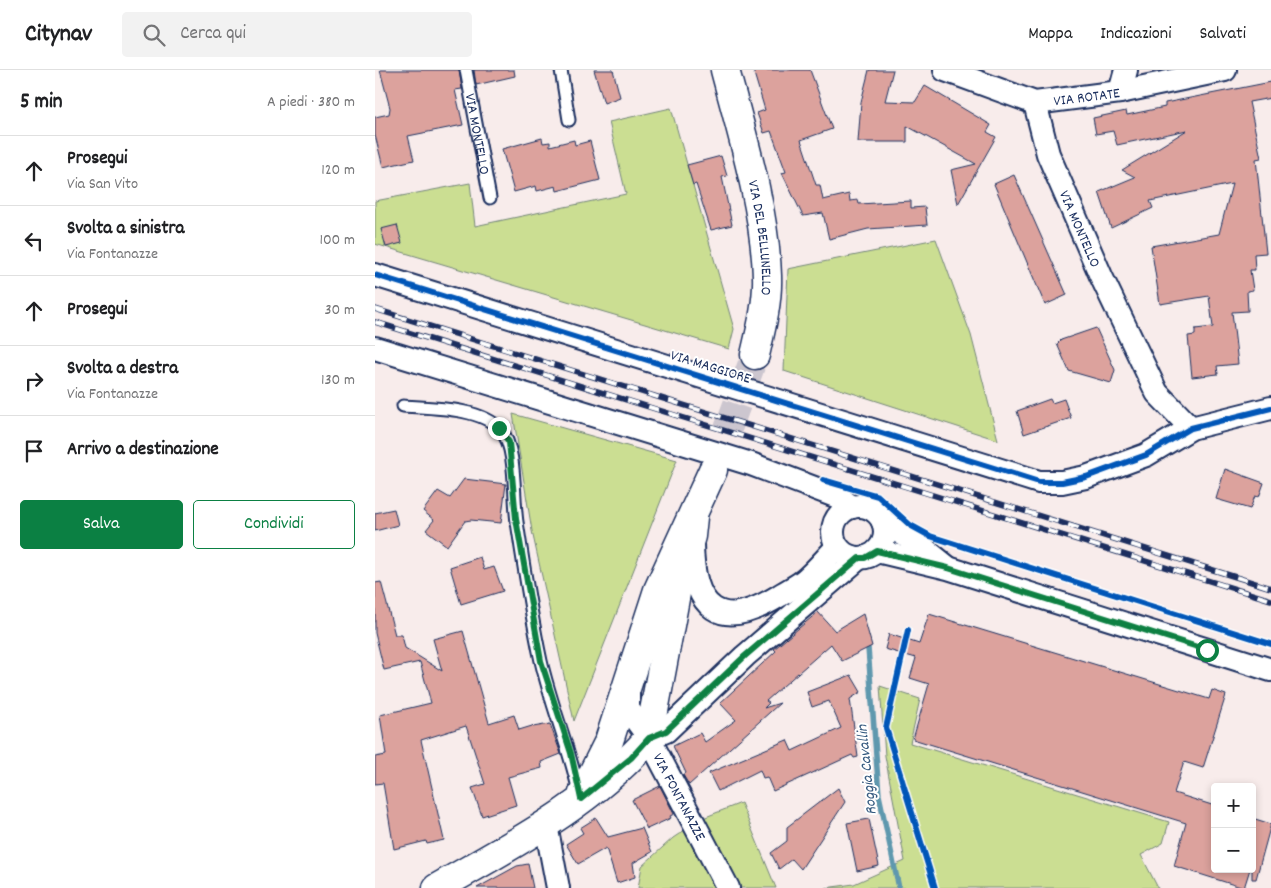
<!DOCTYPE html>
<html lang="it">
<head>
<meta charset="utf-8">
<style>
  body { margin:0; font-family:Dekko,sans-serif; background:#f2f2f2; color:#202124 }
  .controls { position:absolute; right:15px; bottom:15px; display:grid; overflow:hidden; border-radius:5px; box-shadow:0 2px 8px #0003 }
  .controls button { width:45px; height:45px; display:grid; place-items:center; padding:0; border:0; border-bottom:1px solid #e0e0e0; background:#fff; color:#202124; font:25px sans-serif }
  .stop { position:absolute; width:15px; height:15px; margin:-11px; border:4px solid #0b8043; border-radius:50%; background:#fff }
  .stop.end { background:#0b8043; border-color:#fff; box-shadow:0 1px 5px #0008 }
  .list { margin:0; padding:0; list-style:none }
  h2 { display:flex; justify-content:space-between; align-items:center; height:65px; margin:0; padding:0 20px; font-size:21px }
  h2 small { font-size:16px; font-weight:400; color:#757577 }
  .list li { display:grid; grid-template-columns:32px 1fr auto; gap:15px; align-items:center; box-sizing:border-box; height:70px; padding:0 20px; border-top:1px solid #e0e0e0 }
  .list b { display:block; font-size:19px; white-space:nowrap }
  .list p { margin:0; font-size:16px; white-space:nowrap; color:#757577 }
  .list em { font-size:16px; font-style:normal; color:#757577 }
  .actions { display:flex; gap:10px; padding:15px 20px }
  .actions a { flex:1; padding:11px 0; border:1px solid #0b8043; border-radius:5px; text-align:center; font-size:18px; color:#0b8043 }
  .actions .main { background:#0b8043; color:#fff }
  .icon { flex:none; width:28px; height:28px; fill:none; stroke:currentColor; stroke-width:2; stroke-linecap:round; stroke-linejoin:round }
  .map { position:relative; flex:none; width:896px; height:818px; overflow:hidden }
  header { display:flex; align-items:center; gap:30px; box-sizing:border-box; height:70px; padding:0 25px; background:#fff; border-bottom:1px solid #e0e0e0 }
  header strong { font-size:24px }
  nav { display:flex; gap:28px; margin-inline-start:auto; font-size:18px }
  .search { width:350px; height:45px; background:#f2f2f2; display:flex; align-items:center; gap:12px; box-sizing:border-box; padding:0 18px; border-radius:5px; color:#757577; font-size:19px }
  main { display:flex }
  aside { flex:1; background:#fff }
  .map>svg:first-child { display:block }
</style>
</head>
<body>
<header>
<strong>Citynav</strong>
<div class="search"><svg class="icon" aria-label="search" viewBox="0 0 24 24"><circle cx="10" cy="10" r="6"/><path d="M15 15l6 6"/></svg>Cerca qui</div>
<nav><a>Mappa</a><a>Indicazioni</a><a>Salvati</a></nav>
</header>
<main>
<aside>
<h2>5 min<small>A piedi · 380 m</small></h2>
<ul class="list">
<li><svg class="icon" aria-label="ahead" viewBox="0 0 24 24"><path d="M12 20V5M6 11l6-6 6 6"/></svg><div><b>Prosegui</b><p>Via San Vito</p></div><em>120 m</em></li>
<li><svg class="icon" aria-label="left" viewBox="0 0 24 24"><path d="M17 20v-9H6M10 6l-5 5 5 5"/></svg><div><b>Svolta a sinistra</b><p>Via Fontanazze</p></div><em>100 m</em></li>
<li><svg class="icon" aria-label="ahead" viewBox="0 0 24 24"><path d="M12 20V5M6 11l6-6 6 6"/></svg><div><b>Prosegui</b></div><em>30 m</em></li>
<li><svg class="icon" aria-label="right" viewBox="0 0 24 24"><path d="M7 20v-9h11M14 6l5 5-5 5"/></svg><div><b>Svolta a destra</b><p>Via Fontanazze</p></div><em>130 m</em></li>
<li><svg class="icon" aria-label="arrive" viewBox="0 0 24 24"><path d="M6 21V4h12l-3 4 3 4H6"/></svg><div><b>Arrivo a destinazione</b></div></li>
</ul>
<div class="actions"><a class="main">Salva</a><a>Condividi</a></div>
</aside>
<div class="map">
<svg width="896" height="818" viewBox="0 0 896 818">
  <rect width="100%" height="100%" fill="#f8eceb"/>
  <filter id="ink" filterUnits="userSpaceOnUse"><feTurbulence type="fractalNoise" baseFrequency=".02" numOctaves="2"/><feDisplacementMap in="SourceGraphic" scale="10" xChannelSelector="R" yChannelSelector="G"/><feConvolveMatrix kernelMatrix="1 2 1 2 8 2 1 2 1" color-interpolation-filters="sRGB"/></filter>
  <g filter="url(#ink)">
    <!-- green -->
    <path fill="#cbde92" stroke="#738678" d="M296 38 359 259 354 279 0 174V131L95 113 100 156 251 124 234 52Z
      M561 169 596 265 623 370 409 301 413 199Z
      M138 344 302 390 199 651 157 461Z
      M505 616 545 629 535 673 794 752 788 773 766 785 783 818H450L479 814 530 791 510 686Z
      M366 733 401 818H263L267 796 298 768 328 748Z"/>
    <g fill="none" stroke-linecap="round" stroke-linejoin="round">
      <!-- stream -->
      <path stroke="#5f98ae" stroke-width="5.5" d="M493 578 504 725 524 818"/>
    </g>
    <!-- building -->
    <path fill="#dca29d" stroke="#1b2f5e" d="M5 0H84L87 19 80 20 88 55 33 66 39 90 8 97 0 65V47L14 44 15 38Z
      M99 0H139L140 6 101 15Z
      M219 0H238L245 27 229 33Z
      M378 0H435L457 59 426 70 441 115H445L448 130 474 124 475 131 483 130 484 134 536 131V138L550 137 552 155 493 159 454 169 448 143 428 146 407 103 411 102 396 61 389 63 382 43 390 40Z
      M494 0H518L510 31 540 32 550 16 616 55 612 62 621 67 583 134 576 100 601 94 532 56V72H483L486 32Z
      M896 12V28L874 32 886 88 881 89 891 183 879 184 880 200H875L878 220 872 221 873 241 857 242 863 294 842 296 843 304 817 307 813 266 820 265V259L838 257 834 226 785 234 776 176 844 164 857 114 775 131 778 138 736 158 724 122 760 107 747 100 812 60 742 75 738 61 721 64 718 48 751 41 752 45 790 37V33Z
      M167 68 168 73 175 72V76L199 70 200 75 215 71 225 110 182 121 181 116 162 121 161 116 139 122 127 79Z
      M346 86 352 106 347 107 357 155 336 160 321 114 318 115 312 95Z
      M639 105 692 225 670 235 619 114Z
      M22 155 27 173 11 177 6 159Z
      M721 258 740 300 736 313 694 301 682 274 686 270Z
      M675 329 677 333 689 329 696 348 649 364 642 341Z
      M850 399 889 413 884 427 880 426 875 439 841 429Z
      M89 409 131 414 126 453 96 450 90 451 72 476 51 460 59 450 48 441 63 421 75 428Z
      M19 439 23 455 0 461V443Z
      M105 487 109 500 119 497 128 521 86 534 75 497Z
      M6 512 20 565H27L30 578 67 601 58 569 88 561 114 653 139 645 144 660 157 656 158 657 175 654 186 684 166 692 167 698 133 707 141 735 107 746 97 718 110 714 91 656 46 670 69 770 52 774 51 771 19 779 8 713 0 714V687L11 685 5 645 56 633 45 592 9 600 0 563V513Z
      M443 542 460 561 488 544 497 576 467 591 456 574 391 631 394 633 389 638 405 633 314 715 308 705 311 703 298 676 325 663 330 672 361 650 345 633 401 581 399 579Z
      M554 544 834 629 837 620 851 625 828 698 809 692 799 723 840 736V799H875L869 818 799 796 811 753 538 669 554 614 535 608 541 588 510 579 514 564 544 574Z
      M476 605 486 622 475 629 483 687 479 688 477 685 398 721 392 707 388 708 385 700 343 721 334 703 412 670 417 681 466 658 454 631 437 637 432 622Z
      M285 716 299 744 295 746 296 748 272 759 257 730Z
      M463 718 470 732 426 799 417 789 404 799 396 783 412 771V757Z
      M221 748 233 767 267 758 277 782 258 793 260 807 242 813 231 778 203 794 191 774 208 763 205 758Z
      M877 748 896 754 881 809H877Z
      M494 749 504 796 482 801 472 753Z
      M153 794 158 818H102L142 796Z"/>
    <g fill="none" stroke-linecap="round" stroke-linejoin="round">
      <!-- tertiary-tunnel -->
      <path stroke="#ccc6cf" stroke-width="28" stroke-dasharray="28 14" stroke-linecap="butt" d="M338 400 380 285"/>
      <defs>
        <g id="service">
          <path id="s1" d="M91 0 115 128"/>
          <path d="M186 0 194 50"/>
          <path d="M28 336C56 338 106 337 126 360 142 379 138 426 142 452 149 498 156 545 166 591 176 635 194 677 204 722"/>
        </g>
        <g id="minor">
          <path id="s2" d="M570 0 660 33 745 22 850 0"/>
          <path d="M745 22 751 0"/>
          <path id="s3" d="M660 33 673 84 726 206 782 323 816 358"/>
          <path d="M0 205 664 412H687L711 407 771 385 816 358 896 338"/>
          <path d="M0 278 376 394 463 427 477 437"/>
          <circle cx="484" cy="462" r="26"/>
          <path d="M508 452 541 472 571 496"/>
          <path d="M317 474C318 539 344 563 404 526 413 520 425 515 433 507 443 498 452 487 462 477"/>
          <path d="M502 481 573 498 896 600"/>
          <path id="s4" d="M253 616V639L274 668 353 818"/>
          <path d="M274 668 291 661 370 586 484 488"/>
          <path d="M171 755 183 818"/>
        </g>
        <g id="tertiary">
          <path id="s5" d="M350 0C367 64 390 140 392 206 393 232 386 259 380 285"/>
          <path d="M208 723 234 671 283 520 338 400"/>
          <path d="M62 818C137 775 217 734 274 668L304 507 316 466 318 447"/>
        </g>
      </defs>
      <!-- service casing -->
      <use href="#service" stroke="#1b2f5e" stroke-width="15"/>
      <!-- minor casing -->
      <use href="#minor" stroke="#1b2f5e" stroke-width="26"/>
      <!-- tertiary casing -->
      <use href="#tertiary" stroke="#1b2f5e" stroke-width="31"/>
      <!-- service -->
      <use href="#service" stroke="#fff" stroke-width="11"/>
      <!-- minor -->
      <use href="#minor" stroke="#fff" stroke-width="22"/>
      <!-- tertiary -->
      <use href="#tertiary" stroke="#fff" stroke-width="28"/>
      <defs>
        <path id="rail" d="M0 239 896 518
          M0 252 896 530"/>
      </defs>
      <!-- rail casing -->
      <use href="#rail" stroke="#1b2f5e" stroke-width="5.5"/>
      <!-- rail -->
      <use href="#rail" stroke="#fff" stroke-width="4" stroke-dasharray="11" stroke-linecap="butt"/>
      <defs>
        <path id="cycleway" d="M0 205 664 412H687L711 407 771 385 816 358 896 338
          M448 410 503 426 535 455 555 466 896 574
          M533 560 511 658 560 818"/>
      </defs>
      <!-- cycleway casing -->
      <use href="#cycleway" stroke="#fff" stroke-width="9"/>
      <!-- cycleway -->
      <use href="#cycleway" stroke="#0057b8" stroke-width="6"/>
    </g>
  </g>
  <g fill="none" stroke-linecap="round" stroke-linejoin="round" filter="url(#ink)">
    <!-- route -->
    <path stroke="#0b8043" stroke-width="6" d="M124 358 134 372 141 449 166 591 196 683 206 729 256 688 274 668 291 661 370 586 484 488H490L502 481 573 498 832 580"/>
  </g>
  <g text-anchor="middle" stroke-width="4" stroke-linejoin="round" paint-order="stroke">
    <!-- street labels -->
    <g font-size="15" fill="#1b2f5e" stroke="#fff">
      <text dy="5" stroke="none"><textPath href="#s2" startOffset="148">VIA ROTATE</textPath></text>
      <text dy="5" stroke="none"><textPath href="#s1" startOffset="65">VIA MONTELLO</textPath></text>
      <text dy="5" stroke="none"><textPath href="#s3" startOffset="134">VIA MONTELLO</textPath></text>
      <text dy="5" stroke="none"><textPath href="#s5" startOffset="172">VIA DEL BELLUNELLO</textPath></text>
      <text transform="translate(336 296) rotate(17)" y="5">VIA MAGGIORE</text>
      <text dy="5" stroke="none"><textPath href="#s4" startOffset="125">VIA FONTANAZZE</textPath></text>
    </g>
    <!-- water labels -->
    <g font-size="16" font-style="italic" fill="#375b80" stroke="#fff">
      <text transform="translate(490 700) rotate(-96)" y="6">Roggia Cavallin</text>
    </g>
  </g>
</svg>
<div class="controls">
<button>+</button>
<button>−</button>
</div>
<div class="stop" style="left:832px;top:580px"></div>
<div class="stop end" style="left:124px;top:358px"></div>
</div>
</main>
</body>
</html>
